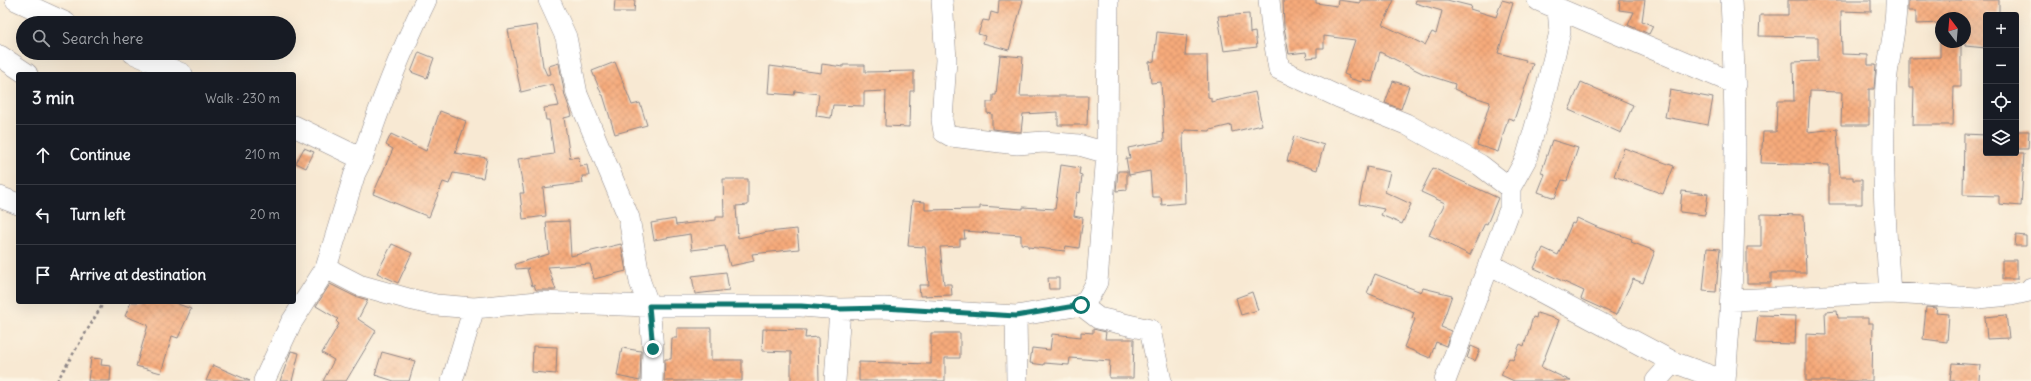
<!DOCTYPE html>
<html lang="en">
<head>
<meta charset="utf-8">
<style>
  body { margin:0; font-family:Delius,sans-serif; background:#20242c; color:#f1f3f6 }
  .controls { position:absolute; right:12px; top:12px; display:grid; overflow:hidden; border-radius:4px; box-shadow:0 4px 16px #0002 }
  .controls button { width:36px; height:36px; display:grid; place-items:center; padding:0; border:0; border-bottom:1px solid #363941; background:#171b24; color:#f1f3f6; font:20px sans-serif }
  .compass { position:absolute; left:1935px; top:12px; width:36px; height:36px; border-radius:50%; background:#171b24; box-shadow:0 4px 16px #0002; rotate:344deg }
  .stop { position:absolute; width:12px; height:12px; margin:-9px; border:3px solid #0f766e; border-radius:50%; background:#fff }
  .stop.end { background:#0f766e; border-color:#fff; box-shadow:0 1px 4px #0008 }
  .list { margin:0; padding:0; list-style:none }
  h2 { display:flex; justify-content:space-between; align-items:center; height:52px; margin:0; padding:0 16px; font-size:17px }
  h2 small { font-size:13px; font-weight:400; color:#9ea1a6 }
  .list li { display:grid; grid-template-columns:26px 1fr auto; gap:12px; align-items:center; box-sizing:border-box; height:60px; padding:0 16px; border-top:1px solid #363941 }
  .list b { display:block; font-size:15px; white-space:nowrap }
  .list em { font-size:13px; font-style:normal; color:#9ea1a6 }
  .icon { flex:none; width:22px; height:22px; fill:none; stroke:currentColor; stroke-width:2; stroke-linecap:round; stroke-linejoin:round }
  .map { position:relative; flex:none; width:2031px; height:381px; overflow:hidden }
  .search { position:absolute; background:#171b24; box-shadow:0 4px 16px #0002; left:16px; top:16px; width:280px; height:44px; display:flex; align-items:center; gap:10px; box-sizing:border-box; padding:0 14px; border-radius:22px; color:#9ea1a6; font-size:15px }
  .panel { position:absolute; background:#171b24; box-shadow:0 4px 16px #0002; left:16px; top:72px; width:280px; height:232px; border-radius:4px }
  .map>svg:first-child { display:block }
</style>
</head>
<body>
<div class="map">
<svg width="2031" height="381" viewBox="0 0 2031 381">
  <defs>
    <pattern id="building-cross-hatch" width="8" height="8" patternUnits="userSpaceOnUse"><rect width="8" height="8" fill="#f6aa7a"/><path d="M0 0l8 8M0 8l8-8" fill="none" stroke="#d3926a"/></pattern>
  </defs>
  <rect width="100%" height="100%" fill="#fcf5e5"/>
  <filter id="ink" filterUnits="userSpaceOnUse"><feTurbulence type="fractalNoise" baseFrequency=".025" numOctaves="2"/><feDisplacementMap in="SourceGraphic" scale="8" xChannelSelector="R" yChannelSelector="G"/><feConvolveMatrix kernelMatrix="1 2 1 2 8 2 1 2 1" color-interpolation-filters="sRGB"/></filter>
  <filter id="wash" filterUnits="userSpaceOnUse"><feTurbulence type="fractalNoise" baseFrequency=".012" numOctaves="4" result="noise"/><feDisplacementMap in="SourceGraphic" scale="16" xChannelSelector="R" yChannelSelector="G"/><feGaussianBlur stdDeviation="0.9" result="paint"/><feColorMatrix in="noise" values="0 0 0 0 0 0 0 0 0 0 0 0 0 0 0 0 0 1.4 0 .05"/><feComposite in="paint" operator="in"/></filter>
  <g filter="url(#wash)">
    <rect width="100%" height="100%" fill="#f8e9d3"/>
    <g id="blocks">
      <!-- building -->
      <path fill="url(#building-cross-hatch)" d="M615 0H635L634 12H614Z
        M999 0H1023L1009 50 983 43 985 36 978 34 983 20 989 21 991 12 998 14Z
        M1283 0H1316V3L1337 6 1338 0 1360 3V0H1394L1383 25 1425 45 1432 32 1436 34 1442 11 1415 3 1416 0H1447L1471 6 1470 9 1496 17 1502 0 1513 3 1498 53 1526 60 1525 62 1533 64 1514 120 1508 118 1498 152 1477 145 1490 102 1465 94 1454 89 1455 84 1424 74 1380 52 1372 82 1363 79 1362 82 1348 78 1349 76 1344 74 1355 40 1324 36V48H1317V57L1307 58 1306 52 1289 54 1284 27Z
        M1620 0H1645L1642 21 1653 26 1649 34 1628 25 1634 12 1619 10Z
        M1788 0H1871V12L1841 11 1842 54 1868 55V65H1876L1874 89H1869V125H1841L1842 92 1810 91 1808 132 1837 129 1840 177H1853V180H1862V204H1829V165L1761 163 1763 132H1776L1777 101H1794L1793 62 1818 61V37L1759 36 1760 15H1788Z
        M1908 0H1999V13H1986V48L1965 46V18H1941V23L1916 24V11H1908Z
        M1249 14 1250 33 1255 32 1257 47 1224 51 1218 16Z
        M537 25 543 66 547 75 551 74 549 66 559 63 565 96 571 112 572 116 564 118 570 158 579 157 580 166 587 165 589 176H582L583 183 543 188 546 216 523 219 520 193H524L518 159 554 154 549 120H546L544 108 559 106 553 84 521 92 508 30Z
        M1157 32 1187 35 1185 55H1207L1208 97 1211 98V102L1255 92 1262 125 1232 132 1231 125 1210 130V131L1185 130V132L1183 133 1185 203 1162 205 1161 197H1152L1150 171 1129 175 1126 158H1130L1128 148 1164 141 1161 82 1151 83 1149 62 1154 61Z
        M1940 42H1961V87H1954L1953 125H1913L1914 88H1909V58L1940 57Z
        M419 52 434 58 427 78 411 72Z
        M1000 55 1023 57 1020 96H1088L1087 125H1058V112L1023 114 1021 132 992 129V114L987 113V102H993V95H996Z
        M615 62 632 105 640 103 647 125 615 134 603 95H602L592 71Z
        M822 64 843 67V65H865V72L914 71V91H910L909 127 885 126 886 91 864 92V106L833 105 831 118 816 116 819 94 795 91 794 95 768 93 770 66 821 73Z
        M1393 81 1409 86 1401 109 1385 103Z
        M1581 82 1633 105 1621 133 1569 110Z
        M1670 90 1713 98 1708 125 1665 117Z
        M440 111 466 121 455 153 487 158 483 178 453 173 449 184 443 182 429 217 373 194 393 149 386 145 391 134 426 151Z
        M2017 131H2029L2028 149H2017Z
        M1964 134 1986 135V153H2024L2021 206 1999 204V196L1963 195Z
        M1294 136 1324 145 1317 170 1287 161Z
        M1552 140 1578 148 1567 181 1562 180 1555 198 1538 192 1545 174 1541 173Z
        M304 148 314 152 306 168 296 163Z
        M1624 148 1674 166 1663 194 1614 176Z
        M1061 165 1080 168 1079 174 1082 175 1080 193 1077 192 1074 216 1083 218 1079 248 1066 246 1065 251 1028 247V245L1021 244V235L964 231 965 239H960V246L940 247 944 284H951L952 295 920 296 919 285H929L925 247 908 246 912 201 925 202V210L980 209V206L1023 209V207L1055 209Z
        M1367 167 1390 172 1385 192 1411 204 1402 224 1381 215 1384 209 1359 204Z
        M1433 168 1498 198 1487 224 1485 223 1470 255 1429 235 1445 203 1421 192Z
        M1118 171H1127V190L1116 191Z
        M723 179H748V205L736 206 738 238 768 232 797 229 799 249 752 254 754 261 730 266 725 246 692 250 690 234 654 240 651 223 675 219 676 225 716 220V217H724Z
        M1682 191 1708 194 1705 215 1680 212Z
        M1761 214 1804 215 1806 273H1771V283H1747V247H1761Z
        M1577 218 1599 228 1632 239 1631 242 1655 251 1643 283 1633 279 1616 315 1581 299 1584 291 1534 268 1543 248 1558 255 1572 223 1574 224Z
        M569 221 571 256 621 244 626 271 594 279 590 264 548 267 556 290H536L534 285 532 286 527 269 529 268 516 269 515 264 549 254 546 222Z
        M2016 235 2026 236V246H2015Z
        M392 244 412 253 398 283 377 273Z
        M1707 248 1720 249 1716 292 1703 291Z
        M2002 260H2017V279H2002Z
        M726 272 729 290 695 294 692 276Z
        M1375 274 1421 292 1423 288 1452 295 1441 327 1451 331 1446 346 1436 342 1430 358 1404 347 1415 319 1412 318 1414 312 1367 293Z
        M1048 278H1059V289H1049Z
        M330 284 354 296 368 300 358 319 376 331 346 381H323L334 360 322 353 339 324 336 321 338 319 316 306Z
        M1252 292 1258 310 1241 315 1236 298Z
        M131 302H173L191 309 178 338 172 336 161 373 136 366 148 325 125 316Z
        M1926 307 1937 308 1936 313 1949 314 1947 342 1923 339Z
        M1837 311 1838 318H1868V323H1873L1872 381H1806V334L1826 335 1825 312Z
        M1537 313 1559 320 1541 367 1571 381H1514L1501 375 1509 358 1513 360 1520 344 1524 346 1533 317 1536 318Z
        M1758 315 1796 316 1795 344 1755 343Z
        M2006 315 2009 338 1987 339 1985 317Z
        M677 328H711V360H742V381H664L665 359H671L672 338H677Z
        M763 329 806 330 805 338 818 337 819 381H791V352L762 351Z
        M1093 329 1106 332 1105 339H1134L1133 378H1109L1110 361 1070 358 1069 365 1044 363V365L1030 363 1032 348 1050 350 1052 334 1081 337V332L1093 333Z
        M931 333H960V358H945V381H859V362L931 364Z
        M533 346 557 347 556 374 532 372Z
        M1471 346 1480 350 1475 361 1467 358Z
        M622 348 641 351 640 381 617 376Z
        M291 351 299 353 292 381H280Z
        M382 352 415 361 409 381H394L375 375Z
        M91 358 102 359 101 365 111 366 110 381H88Z
        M1952 363 1980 365 1979 381H1950Z
        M213 365 250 381H206Z"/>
    </g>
  </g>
  <g filter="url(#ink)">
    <use href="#blocks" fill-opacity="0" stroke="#8d8687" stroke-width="1"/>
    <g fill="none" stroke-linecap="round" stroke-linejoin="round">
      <defs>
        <path id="minor" d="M16 0 66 23
          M549 0 566 37 577 94 629 218 640 282 649 306 653 349 652 381
          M942 0 946 60 942 120 944 132 951 136 1017 144 1044 142 1079 145 1107 153
          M1269 0 1272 28 1279 69 1339 97 1406 124 1480 165 1510 188
          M1538 0 1736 84
          M133 53 182 74
          M0 56 27 74
          M362 159C380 104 401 51 426 0
          M0 197 18 204
          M1489 264 1673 362 1725 381
          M326 268 359 285 409 299 436 305 474 308 538 302 649 306H801L840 309 884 308 1016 316 1081 305 1088 298 1097 282 1107 153 1108 0
          M1890 293C1885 224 1881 154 1886 84 1888 56 1897 29 1896 0
          M1732 300 1890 293 1977 298 2011 295 2029 291 2031 288
          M1081 305 1098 318 1150 330 1161 381
          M1016 316 1017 381
          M264 381 291 323 326 268 355 173 362 159 294 126
          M452 381 474 308
          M835 381 840 309
          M1445 381 1510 209V188L1526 159 1547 86 1560 32 1558 9
          M1656 381 1673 362
          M1725 381C1736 253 1738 129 1731 0"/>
      </defs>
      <!-- minor casing -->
      <use href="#minor" stroke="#8d8687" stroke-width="22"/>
      <!-- path -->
      <path stroke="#8d8687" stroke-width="2.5" stroke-dasharray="3 3" stroke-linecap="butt" d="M57 381 104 302"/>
      <!-- minor -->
      <use href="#minor" stroke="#fff" stroke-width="21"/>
    </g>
  </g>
  <g fill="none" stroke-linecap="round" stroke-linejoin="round" filter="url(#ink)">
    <!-- route -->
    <path stroke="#0f766e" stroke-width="5" d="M653 349 649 306H801L840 309 884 308 1016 316 1081 305"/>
  </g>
</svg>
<div class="controls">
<button>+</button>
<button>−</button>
<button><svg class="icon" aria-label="locate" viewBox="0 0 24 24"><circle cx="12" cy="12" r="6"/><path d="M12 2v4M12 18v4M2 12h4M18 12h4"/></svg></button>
<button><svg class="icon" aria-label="layers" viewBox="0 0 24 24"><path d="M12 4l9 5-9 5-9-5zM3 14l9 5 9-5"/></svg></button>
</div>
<svg class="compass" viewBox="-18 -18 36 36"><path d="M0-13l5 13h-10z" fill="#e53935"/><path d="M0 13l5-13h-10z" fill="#9ea1a6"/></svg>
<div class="stop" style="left:1081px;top:305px"></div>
<div class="stop end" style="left:653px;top:349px"></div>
<div class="search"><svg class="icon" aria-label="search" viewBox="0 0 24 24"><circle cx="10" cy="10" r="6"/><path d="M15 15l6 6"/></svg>Search here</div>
<section class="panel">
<h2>3 min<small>Walk · 230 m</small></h2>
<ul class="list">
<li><svg class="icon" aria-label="ahead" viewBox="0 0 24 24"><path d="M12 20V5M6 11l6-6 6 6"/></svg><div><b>Continue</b></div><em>210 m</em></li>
<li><svg class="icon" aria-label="left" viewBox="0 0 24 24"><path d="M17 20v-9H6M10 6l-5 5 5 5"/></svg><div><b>Turn left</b></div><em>20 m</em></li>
<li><svg class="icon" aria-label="arrive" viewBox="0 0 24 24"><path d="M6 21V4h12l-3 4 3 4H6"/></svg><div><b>Arrive at destination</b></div></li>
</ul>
</section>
</div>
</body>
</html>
